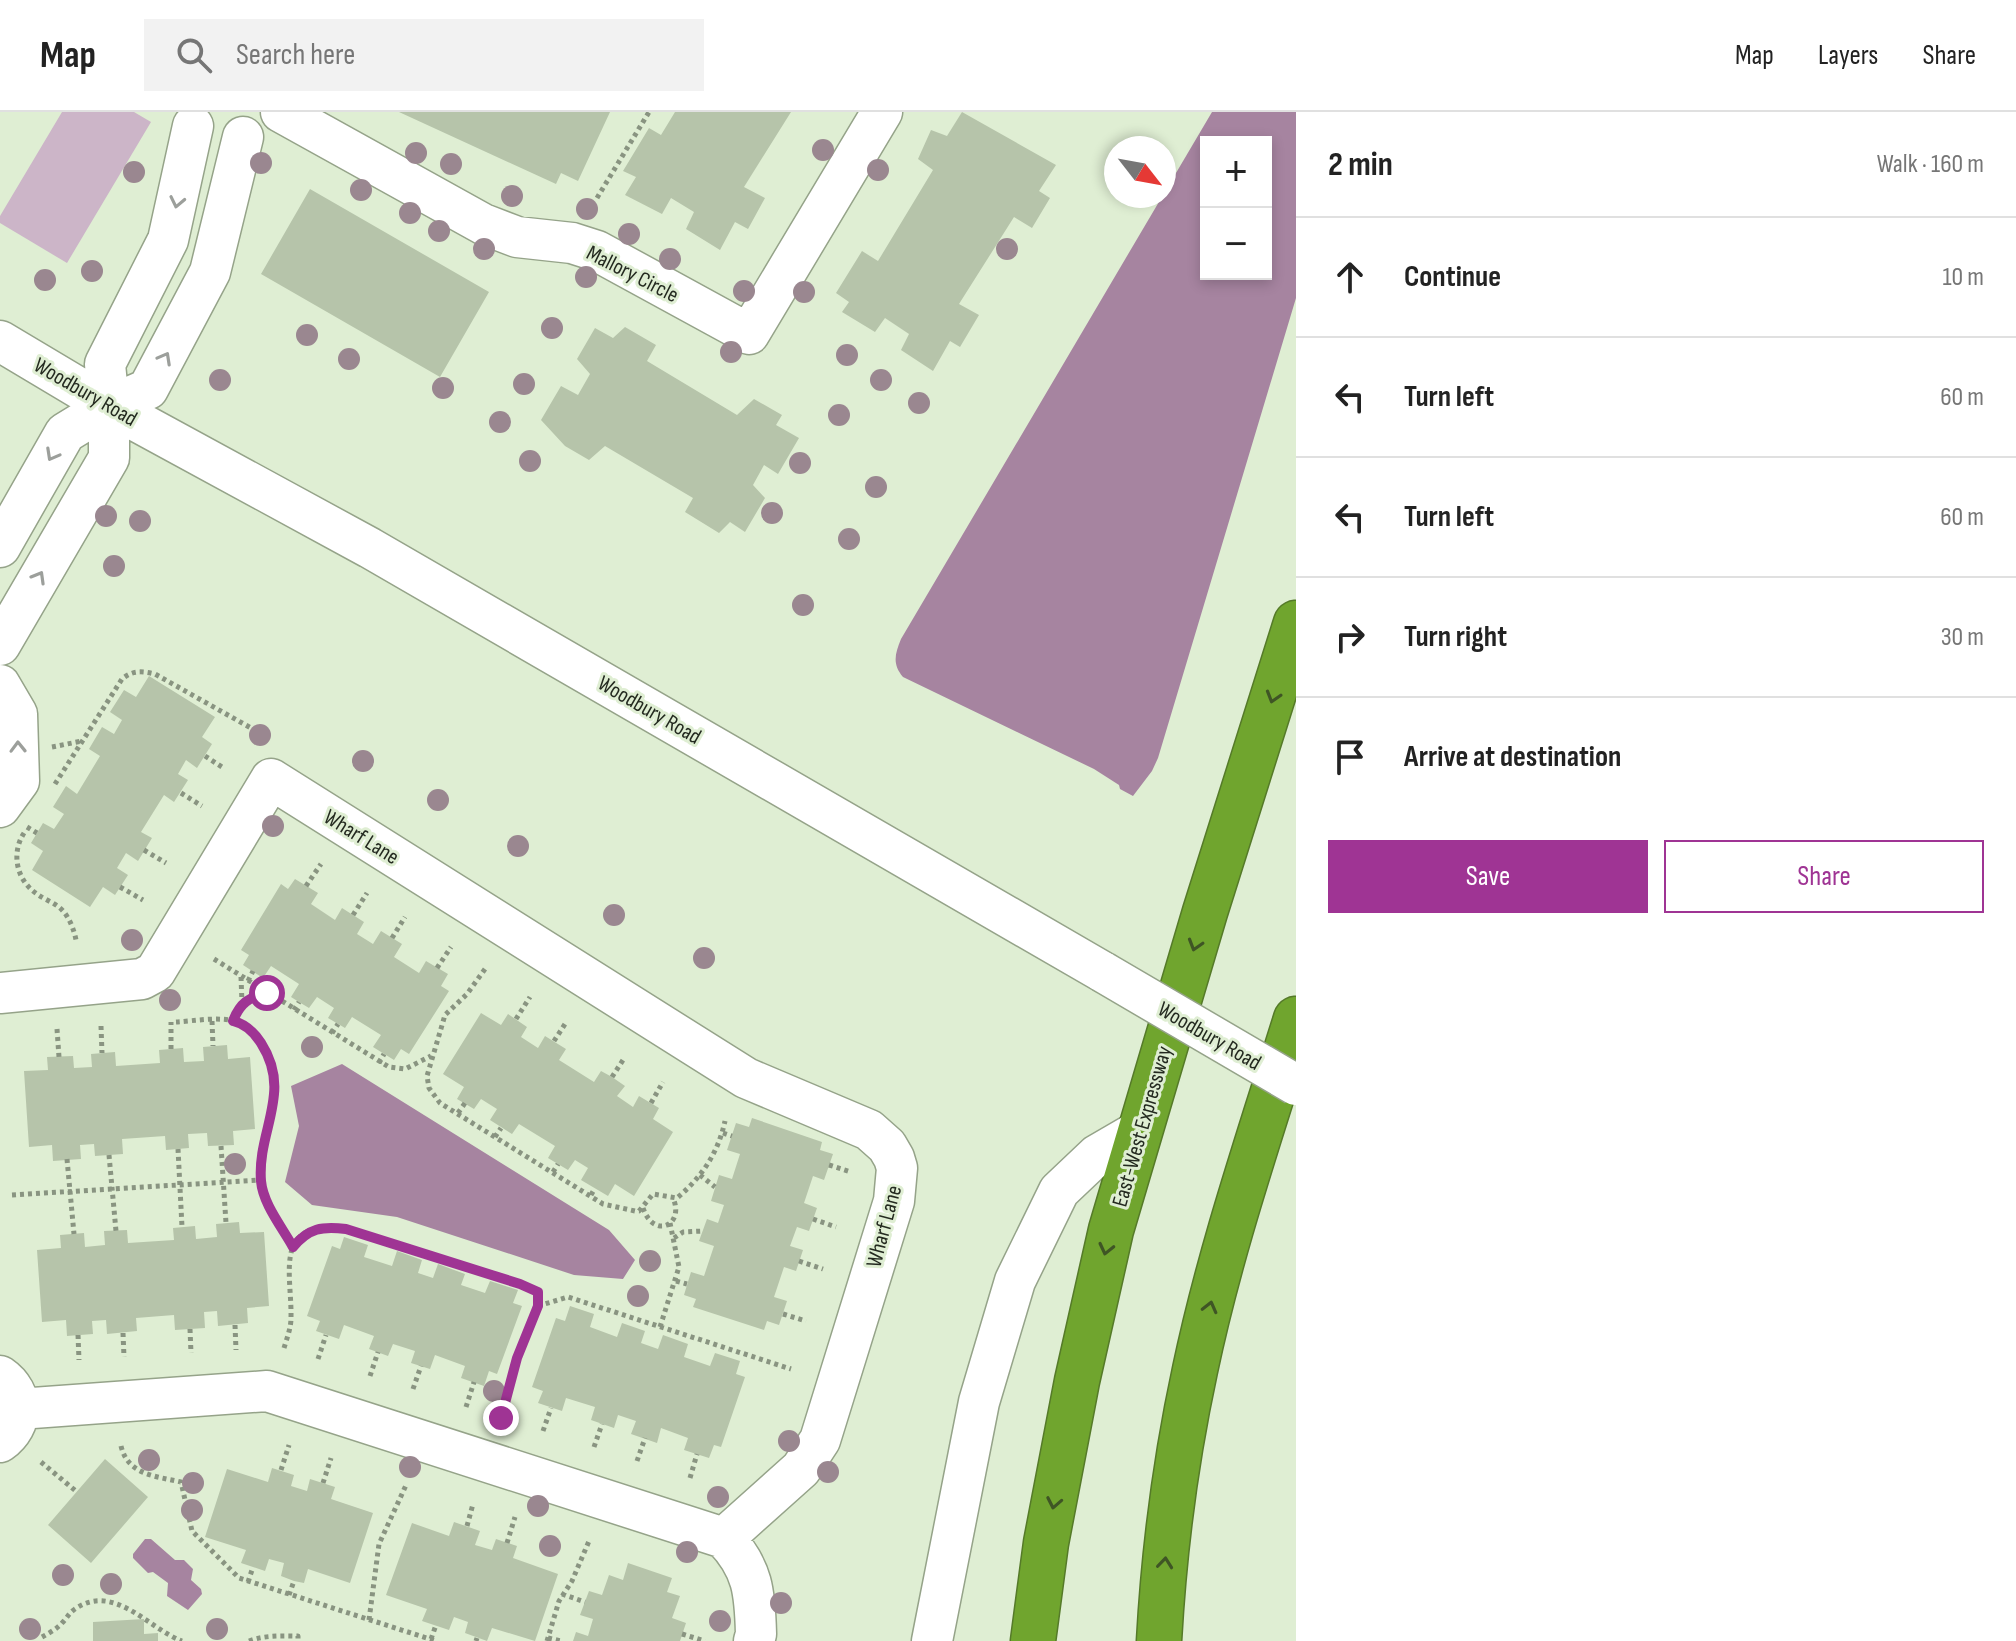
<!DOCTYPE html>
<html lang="en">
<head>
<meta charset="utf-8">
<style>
  body { margin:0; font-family:"Sofia Sans Condensed",sans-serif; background:#f2f2f2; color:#222 }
  .controls { position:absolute; right:24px; top:24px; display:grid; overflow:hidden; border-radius:0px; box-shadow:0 4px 12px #0003 }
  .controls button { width:72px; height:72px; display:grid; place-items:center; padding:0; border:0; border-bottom:2px solid #e0e0e0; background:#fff; color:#222; font:40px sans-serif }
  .compass { position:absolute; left:1104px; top:24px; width:72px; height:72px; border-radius:50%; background:#fff; box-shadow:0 4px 12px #0003; rotate:121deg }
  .stop { position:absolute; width:24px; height:24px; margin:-18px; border:6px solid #9f3494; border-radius:50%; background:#fff }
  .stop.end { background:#9f3494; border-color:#fff; box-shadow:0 2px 8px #0008 }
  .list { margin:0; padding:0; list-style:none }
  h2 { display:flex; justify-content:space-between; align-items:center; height:104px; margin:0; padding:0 32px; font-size:34px }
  h2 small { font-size:26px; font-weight:400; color:#767676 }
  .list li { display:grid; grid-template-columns:52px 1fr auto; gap:24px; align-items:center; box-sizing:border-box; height:120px; padding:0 32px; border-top:2px solid #e0e0e0 }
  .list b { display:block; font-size:30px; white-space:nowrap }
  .list em { font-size:26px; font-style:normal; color:#767676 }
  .actions { display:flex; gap:16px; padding:24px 32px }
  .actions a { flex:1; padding:18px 0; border:2px solid #9f3494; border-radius:0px; text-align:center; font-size:28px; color:#9f3494 }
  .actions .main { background:#9f3494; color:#fff }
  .icon { flex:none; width:44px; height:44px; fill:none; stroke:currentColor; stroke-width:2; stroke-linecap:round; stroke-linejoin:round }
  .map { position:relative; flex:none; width:1296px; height:1529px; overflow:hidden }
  header { display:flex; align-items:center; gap:48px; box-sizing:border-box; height:112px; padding:0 40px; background:#fff; border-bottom:2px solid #e0e0e0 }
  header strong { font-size:38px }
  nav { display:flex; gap:44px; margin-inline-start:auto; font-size:28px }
  .search { width:560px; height:72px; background:#f2f2f2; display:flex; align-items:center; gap:20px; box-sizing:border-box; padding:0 28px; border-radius:0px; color:#767676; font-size:30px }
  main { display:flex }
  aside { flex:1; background:#fff }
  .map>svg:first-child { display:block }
</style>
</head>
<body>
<header>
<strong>Map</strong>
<div class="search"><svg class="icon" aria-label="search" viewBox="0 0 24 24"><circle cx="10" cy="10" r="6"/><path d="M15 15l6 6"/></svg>Search here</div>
<nav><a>Map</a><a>Layers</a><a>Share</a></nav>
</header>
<main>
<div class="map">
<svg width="1296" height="1529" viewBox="0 0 1296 1529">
  <rect width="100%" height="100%" fill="#dfeed3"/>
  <!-- green -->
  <path fill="#ccb5c8" d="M62 0H134L151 10 67 151 0 111V104Z"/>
  <!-- water -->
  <path fill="#a684a0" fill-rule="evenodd" d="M1212 0H1296V186L1158 646 1152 659 1133 684 1120 677 1119 673 1094 657 903 565C892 552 895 542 901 527ZM1206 30H1266V162H1206Z
    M342 952 609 1118 635 1148 623 1167 574 1163 397 1105 312 1093 285 1070 299 1014 291 974Z
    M145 1427H151L175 1448H184L193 1457 191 1468 201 1477 202 1482 188 1498 167 1484 168 1471 153 1460 148 1461 133 1446V1442Z"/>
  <!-- building -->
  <path fill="#b6c4aa" d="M399 0H610L578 69 561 61 556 72Z
    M675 0H791L744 75 765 86 748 117 735 110 720 138 686 117 694 100 671 86 662 102 625 83 636 65 623 59 649 16 661 23Z
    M962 0 1056 53 1039 79 1050 86 1032 116 1014 105 959 192 979 203 960 235 950 229 933 259 901 238 909 222 885 206 875 220 842 200 849 190 836 181 862 139 878 149 933 58 918 47 931 18 947 24Z
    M310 77 489 180 440 265 261 162Z
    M625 215 656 233 647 249 737 303 754 287 782 303 776 313 799 326 778 362 764 353 753 373 765 386 745 420 730 410 719 421 685 400 693 386 605 334 589 348 565 334 541 308 561 274 578 283 590 262 577 247 595 216 613 226Z
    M149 564 215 605 202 625 212 632 197 656 186 648 178 662 188 668 174 690 164 683 141 720 152 726 138 749 126 741 117 756 128 763 115 783 103 775 90 795 32 758 43 739 31 731 43 711 54 717 64 702 53 695 66 674 77 682 100 644 89 637 102 615 114 622 122 608 110 600 124 578 136 585Z
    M295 767 318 781 311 792 335 808 342 796 364 810 357 822 373 832 381 819 402 832 394 845 419 861 426 849 448 862 441 874 449 879 409 942 401 937 394 948 373 935 381 923 352 905 345 916 328 906 334 896 317 885 309 896 299 890 291 885 299 872 271 854 263 866 243 853 249 843 241 838 281 772 288 777Z
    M481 901 501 913 508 902 527 915 521 925 538 936 545 924 566 937 559 948 594 970 601 959 612 965 625 974 617 984 633 995 639 984 659 996 653 1007 673 1020 634 1084 615 1072 608 1084 581 1068 588 1056 575 1048 568 1058 548 1046 555 1034 519 1012 512 1022 490 1008 497 997 481 987 474 997 457 987 464 975 443 962Z
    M227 933 228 947 250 945 255 1017 233 1019 234 1033 208 1034 207 1021 188 1022 189 1036 166 1038 165 1024 122 1027 123 1042 95 1044 94 1032 80 1033 81 1047 53 1049 52 1033 29 1035 24 959 48 958 47 945 73 944 74 956 92 955 91 942 115 940 116 954 160 951 159 938 183 936 184 950 204 949 203 935Z
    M752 1006 822 1030 820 1038 833 1042 824 1068 813 1064 804 1091 817 1096 809 1119 797 1115 790 1134 803 1138 796 1159 784 1155 774 1185 787 1189 779 1213 767 1209 764 1218 693 1195 696 1187 684 1183 691 1160 704 1164 714 1134 699 1129 707 1107 718 1111 724 1093 711 1089 719 1063 732 1067 740 1042 727 1038 736 1011 749 1015Z
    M239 1110 240 1121 264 1120 269 1194 247 1196 248 1211 218 1214 217 1199 204 1200 205 1216 175 1218 174 1203 136 1206 137 1219 107 1222 106 1208 92 1209 93 1222 67 1224 66 1208 42 1210 37 1138 61 1136 60 1123 84 1121 85 1135 105 1133 104 1119 127 1118 128 1131 174 1128 173 1116 195 1114 196 1127 217 1125 216 1112Z
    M344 1125 368 1133 364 1145 392 1154 397 1139 422 1148 418 1161 433 1166 438 1152 465 1162 461 1173 485 1181 490 1169 518 1178 513 1191 522 1194 497 1262 489 1259 484 1274 461 1266 465 1254 435 1243 430 1257 411 1251 415 1239 393 1232 388 1244 369 1237 374 1224 344 1213 339 1227 316 1219 320 1209 307 1204 332 1134 340 1137Z
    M570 1194 594 1202 590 1215 617 1225 622 1211 645 1219 641 1231 658 1237 663 1223 688 1232 684 1245 710 1254 715 1241 740 1249 736 1262 745 1265 721 1335 714 1333 709 1346 684 1338 688 1326 661 1316 657 1331 631 1322 636 1309 618 1303 614 1316 591 1308 595 1295 566 1286 562 1299 538 1291 543 1279 532 1275 556 1206 565 1209Z
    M105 1347 148 1385 91 1451 48 1413Z
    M272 1356 294 1363 291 1374 307 1379 310 1367 335 1375 331 1387 373 1401 350 1471 308 1457 304 1471 294 1469 281 1464 284 1451 269 1447 265 1459 241 1451 246 1438 205 1425 227 1357 268 1370Z
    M454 1410 480 1419 475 1433 492 1438 496 1427 517 1434 513 1446 558 1462 535 1529 492 1516 487 1529 465 1521 468 1510 454 1505 449 1518 422 1509 427 1497 386 1483 412 1411 449 1424Z
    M628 1451 672 1466 667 1480 680 1484 672 1506 686 1511 680 1529H573L576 1520 588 1524 593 1507 580 1503 589 1479 602 1483 609 1463 623 1468Z
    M144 1507V1522L158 1521V1529H93V1510Z"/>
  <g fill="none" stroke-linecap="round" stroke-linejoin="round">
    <defs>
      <path id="minor" d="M281 0 483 112 517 125 572 131 597 139 749 222 882 0
        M0 229 109 294 370 436 1103 860
        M0 435 65 321 109 294 148 277 210 160 243 25
        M0 533 109 346V294L105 252 168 128 193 14
        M0 573 17 602 19 669 0 695
        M0 881 142 867 155 860 271 667 746 966 869 1018 887 1034 894 1046 897 1056 894 1089 820 1328 801 1357 724 1426 267 1279 19 1297
        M0 1264C25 1281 24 1313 0 1330
        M724 1426C753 1456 755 1481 756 1522L754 1529
        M932 1529 979 1290 1015 1169 1059 1079 1097 1043 1140 1018"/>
      <path id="highway" d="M1033 1529 1046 1431 1077 1269 1111 1118 1205 800 1296 511
        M1159 1529C1164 1438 1176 1346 1195 1258 1220 1139 1260 1023 1296 907"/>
    </defs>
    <!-- minor casing -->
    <use href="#minor" stroke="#95a389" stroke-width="43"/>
    <!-- highway casing -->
    <use href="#highway" stroke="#557a29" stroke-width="47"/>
    <!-- path -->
    <path stroke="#899481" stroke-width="5" stroke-dasharray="4 4" stroke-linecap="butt" d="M597 86 649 0
      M52 635 82 629
      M205 644 225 657
      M55 672 122 567C133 558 142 559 155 562L251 616
      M181 681 202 694
      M27 715 37 721
      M24 721C11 741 16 768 37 782 45 788 56 791 63 799 70 807 74 818 76 828
      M144 738 166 751
      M306 774 321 752
      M120 775 143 788
      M353 803 367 781
      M392 826 405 805
      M214 847 389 955 405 957 431 944
      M437 856 451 835
      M485 857 467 882 445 903 427 964 429 976 440 991 603 1092 635 1099H639L653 1082 677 1086C702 1065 718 1041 725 1009
      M241 865 242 891
      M248 869 253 859
      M294 898 299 890
      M516 907 530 885
      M212 909 213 934
      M233 909C240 891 249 885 266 881
      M176 910C194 909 221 904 238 910 248 913 255 922 260 931 293 981 257 1017 261 1068 263 1092 282 1115 293 1135
      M101 914 102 941
      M57 917 59 945
      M332 921 338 912
      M554 929 567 909
      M171 937V910
      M379 951 384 942
      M612 965 625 945
      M651 991 663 970
      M458 1001 465 991
      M723 1021 732 1024
      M495 1025 501 1016
      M221 1034 226 1111
      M178 1037 182 1115
      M109 1043 116 1119
      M67 1047 74 1122
      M829 1053 851 1060
      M553 1060 558 1052
      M700 1063 715 1075
      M12 1083 261 1068
      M591 1083 595 1076
      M643 1096C654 1128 685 1113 673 1086
      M813 1107 836 1115
      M674 1126 683 1120 703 1119
      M799 1149 823 1157
      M676 1169 687 1172
      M538 1194 568 1185 791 1257
      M783 1202 806 1209
      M235 1213 236 1238
      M660 1215 679 1155 670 1111
      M190 1217 191 1241
      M123 1221 124 1245
      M78 1223 79 1248
      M284 1236C287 1226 291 1216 291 1206 292 1161 272 1106 346 1117L520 1172 538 1180V1194L517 1246 501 1306
      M318 1247 326 1223
      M370 1264 378 1240
      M413 1277 421 1254
      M466 1295 474 1270
      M543 1319 551 1296
      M121 1334C128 1363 155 1364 181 1370L192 1419 239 1466 436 1529
      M594 1335 602 1312
      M637 1349 645 1326
      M41 1350 77 1380
      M281 1358 289 1333
      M690 1366 697 1342
      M323 1371 331 1346
      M467 1414 473 1392
      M507 1431 515 1405
      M248 1470 253 1455
      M562 1482 585 1490
      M289 1483 294 1469
      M369 1508 379 1432 407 1371
      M682 1522 705 1529
      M42 1525C49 1521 57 1517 62 1511 67 1506 69 1501 75 1497 114 1470 149 1517 182 1529
      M548 1526 561 1529
      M431 1527 436 1513
      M249 1529C265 1523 281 1524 298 1524V1529
      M476 1529 477 1526
      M547 1529 559 1489 572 1469 589 1429"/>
    <!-- minor -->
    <use href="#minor" stroke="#fff" stroke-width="40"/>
    <!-- highway -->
    <use href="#highway" stroke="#70a52e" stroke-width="44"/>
    <defs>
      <path id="minor-bridge" d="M1103 860 1296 973"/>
    </defs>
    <!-- minor-bridge casing -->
    <use href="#minor-bridge" stroke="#95a389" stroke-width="43" stroke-linecap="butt"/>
    <!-- minor-bridge -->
    <use href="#minor-bridge" stroke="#fff" stroke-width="40"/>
  </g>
  <!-- trees -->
  <g fill="#9a8790">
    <circle cx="823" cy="38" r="11"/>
    <circle cx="416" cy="41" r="11"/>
    <circle cx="261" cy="51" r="11"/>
    <circle cx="451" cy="52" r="11"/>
    <circle cx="878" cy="58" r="11"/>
    <circle cx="134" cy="60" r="11"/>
    <circle cx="361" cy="78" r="11"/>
    <circle cx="512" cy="84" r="11"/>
    <circle cx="587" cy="97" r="11"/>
    <circle cx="410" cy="101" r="11"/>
    <circle cx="439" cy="119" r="11"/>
    <circle cx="629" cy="122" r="11"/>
    <circle cx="484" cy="137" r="11"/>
    <circle cx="1007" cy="137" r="11"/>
    <circle cx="670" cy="147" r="11"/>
    <circle cx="92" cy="159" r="11"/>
    <circle cx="586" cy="165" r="11"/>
    <circle cx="45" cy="168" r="11"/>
    <circle cx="744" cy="179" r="11"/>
    <circle cx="804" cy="180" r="11"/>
    <circle cx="552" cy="216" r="11"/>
    <circle cx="307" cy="223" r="11"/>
    <circle cx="731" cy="240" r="11"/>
    <circle cx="847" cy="243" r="11"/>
    <circle cx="349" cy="247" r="11"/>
    <circle cx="220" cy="268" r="11"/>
    <circle cx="881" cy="268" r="11"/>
    <circle cx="524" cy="272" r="11"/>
    <circle cx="443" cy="276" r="11"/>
    <circle cx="919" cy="291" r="11"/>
    <circle cx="839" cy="303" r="11"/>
    <circle cx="500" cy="310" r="11"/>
    <circle cx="530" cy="349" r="11"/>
    <circle cx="800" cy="351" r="11"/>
    <circle cx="876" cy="375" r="11"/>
    <circle cx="772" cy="401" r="11"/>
    <circle cx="106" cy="404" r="11"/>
    <circle cx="140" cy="409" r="11"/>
    <circle cx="849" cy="427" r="11"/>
    <circle cx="114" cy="454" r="11"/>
    <circle cx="803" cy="493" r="11"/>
    <circle cx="260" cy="623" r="11"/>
    <circle cx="363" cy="649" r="11"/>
    <circle cx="438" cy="688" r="11"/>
    <circle cx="273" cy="714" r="11"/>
    <circle cx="518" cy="734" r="11"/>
    <circle cx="614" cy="803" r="11"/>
    <circle cx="132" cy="828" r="11"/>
    <circle cx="704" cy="846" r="11"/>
    <circle cx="170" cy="888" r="11"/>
    <circle cx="312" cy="935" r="11"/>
    <circle cx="235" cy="1052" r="11"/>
    <circle cx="650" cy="1149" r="11"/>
    <circle cx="638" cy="1184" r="11"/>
    <circle cx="494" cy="1279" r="11"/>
    <circle cx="789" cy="1329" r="11"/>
    <circle cx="149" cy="1348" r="11"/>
    <circle cx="410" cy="1355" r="11"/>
    <circle cx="828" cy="1360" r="11"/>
    <circle cx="193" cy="1371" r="11"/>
    <circle cx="718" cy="1385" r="11"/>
    <circle cx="538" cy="1394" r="11"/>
    <circle cx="192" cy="1398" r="11"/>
    <circle cx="550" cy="1434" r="11"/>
    <circle cx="687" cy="1440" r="11"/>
    <circle cx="63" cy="1463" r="11"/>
    <circle cx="111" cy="1472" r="11"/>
    <circle cx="781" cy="1491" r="11"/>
    <circle cx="720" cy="1509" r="11"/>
    <circle cx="30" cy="1517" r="11"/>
    <circle cx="217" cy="1517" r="11"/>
  </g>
  <!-- one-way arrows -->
  <defs><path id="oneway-chevron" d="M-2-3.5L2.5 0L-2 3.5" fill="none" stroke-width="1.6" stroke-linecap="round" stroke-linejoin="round" transform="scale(2)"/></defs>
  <g stroke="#9c9f9b">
    <use href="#oneway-chevron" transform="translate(177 90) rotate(102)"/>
    <use href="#oneway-chevron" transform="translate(165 246) rotate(-61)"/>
    <use href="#oneway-chevron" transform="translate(52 343) rotate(119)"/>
    <use href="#oneway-chevron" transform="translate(39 465) rotate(-60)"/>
    <use href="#oneway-chevron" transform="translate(18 635) rotate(-91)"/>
  </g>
  <g stroke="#3f5525">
    <use href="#oneway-chevron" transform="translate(1273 585) rotate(107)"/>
    <use href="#oneway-chevron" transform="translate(1195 833) rotate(107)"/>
    <use href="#oneway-chevron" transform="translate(1106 1137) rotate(103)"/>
    <use href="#oneway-chevron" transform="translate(1210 1195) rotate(-76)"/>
    <use href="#oneway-chevron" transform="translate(1054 1391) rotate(101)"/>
    <use href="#oneway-chevron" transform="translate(1165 1451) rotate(-84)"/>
  </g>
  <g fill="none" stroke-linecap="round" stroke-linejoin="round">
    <!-- route -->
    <path stroke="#9f3494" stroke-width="10" d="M267 881C249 885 240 891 233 909 246 912 254 920 261 931 293 981 257 1018 261 1069 263 1092 282 1115 293 1135 309 1116 322 1114 346 1117L520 1172 538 1180V1194L517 1246 501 1306"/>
  </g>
  <g text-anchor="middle" stroke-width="6" stroke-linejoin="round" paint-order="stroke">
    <!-- street labels -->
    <g font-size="22" fill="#242a20" stroke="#dfeed3">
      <text transform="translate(633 161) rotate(27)" y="8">Mallory Circle</text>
      <text transform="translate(86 279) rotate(30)" y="8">Woodbury Road</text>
      <text transform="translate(650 597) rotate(30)" y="8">Woodbury Road</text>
      <text transform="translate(362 724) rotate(32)" y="8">Wharf Lane</text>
      <text transform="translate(1210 923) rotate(30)" y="8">Woodbury Road</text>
      <text transform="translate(1141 1014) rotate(-74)" y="8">East-West Expressway</text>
      <text transform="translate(883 1114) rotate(-75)" y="8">Wharf Lane</text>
    </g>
  </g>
</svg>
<div class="controls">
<button>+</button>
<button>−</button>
</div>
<svg class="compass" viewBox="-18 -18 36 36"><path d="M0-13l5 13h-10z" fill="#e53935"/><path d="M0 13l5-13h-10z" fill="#767676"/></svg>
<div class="stop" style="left:267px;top:881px"></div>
<div class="stop end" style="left:501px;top:1306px"></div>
</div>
<aside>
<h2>2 min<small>Walk · 160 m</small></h2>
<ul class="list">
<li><svg class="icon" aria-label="ahead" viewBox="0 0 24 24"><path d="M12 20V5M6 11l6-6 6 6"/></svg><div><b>Continue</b></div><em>10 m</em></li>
<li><svg class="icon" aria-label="left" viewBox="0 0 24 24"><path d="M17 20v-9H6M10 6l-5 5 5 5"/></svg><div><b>Turn left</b></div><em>60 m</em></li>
<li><svg class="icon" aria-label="left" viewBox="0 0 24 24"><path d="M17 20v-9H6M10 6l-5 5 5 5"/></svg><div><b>Turn left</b></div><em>60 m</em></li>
<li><svg class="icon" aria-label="right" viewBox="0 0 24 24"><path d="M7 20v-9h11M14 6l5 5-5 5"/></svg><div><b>Turn right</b></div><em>30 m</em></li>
<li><svg class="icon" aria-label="arrive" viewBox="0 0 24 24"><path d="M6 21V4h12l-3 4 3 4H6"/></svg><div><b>Arrive at destination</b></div></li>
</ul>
<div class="actions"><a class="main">Save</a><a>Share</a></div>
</aside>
</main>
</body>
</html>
